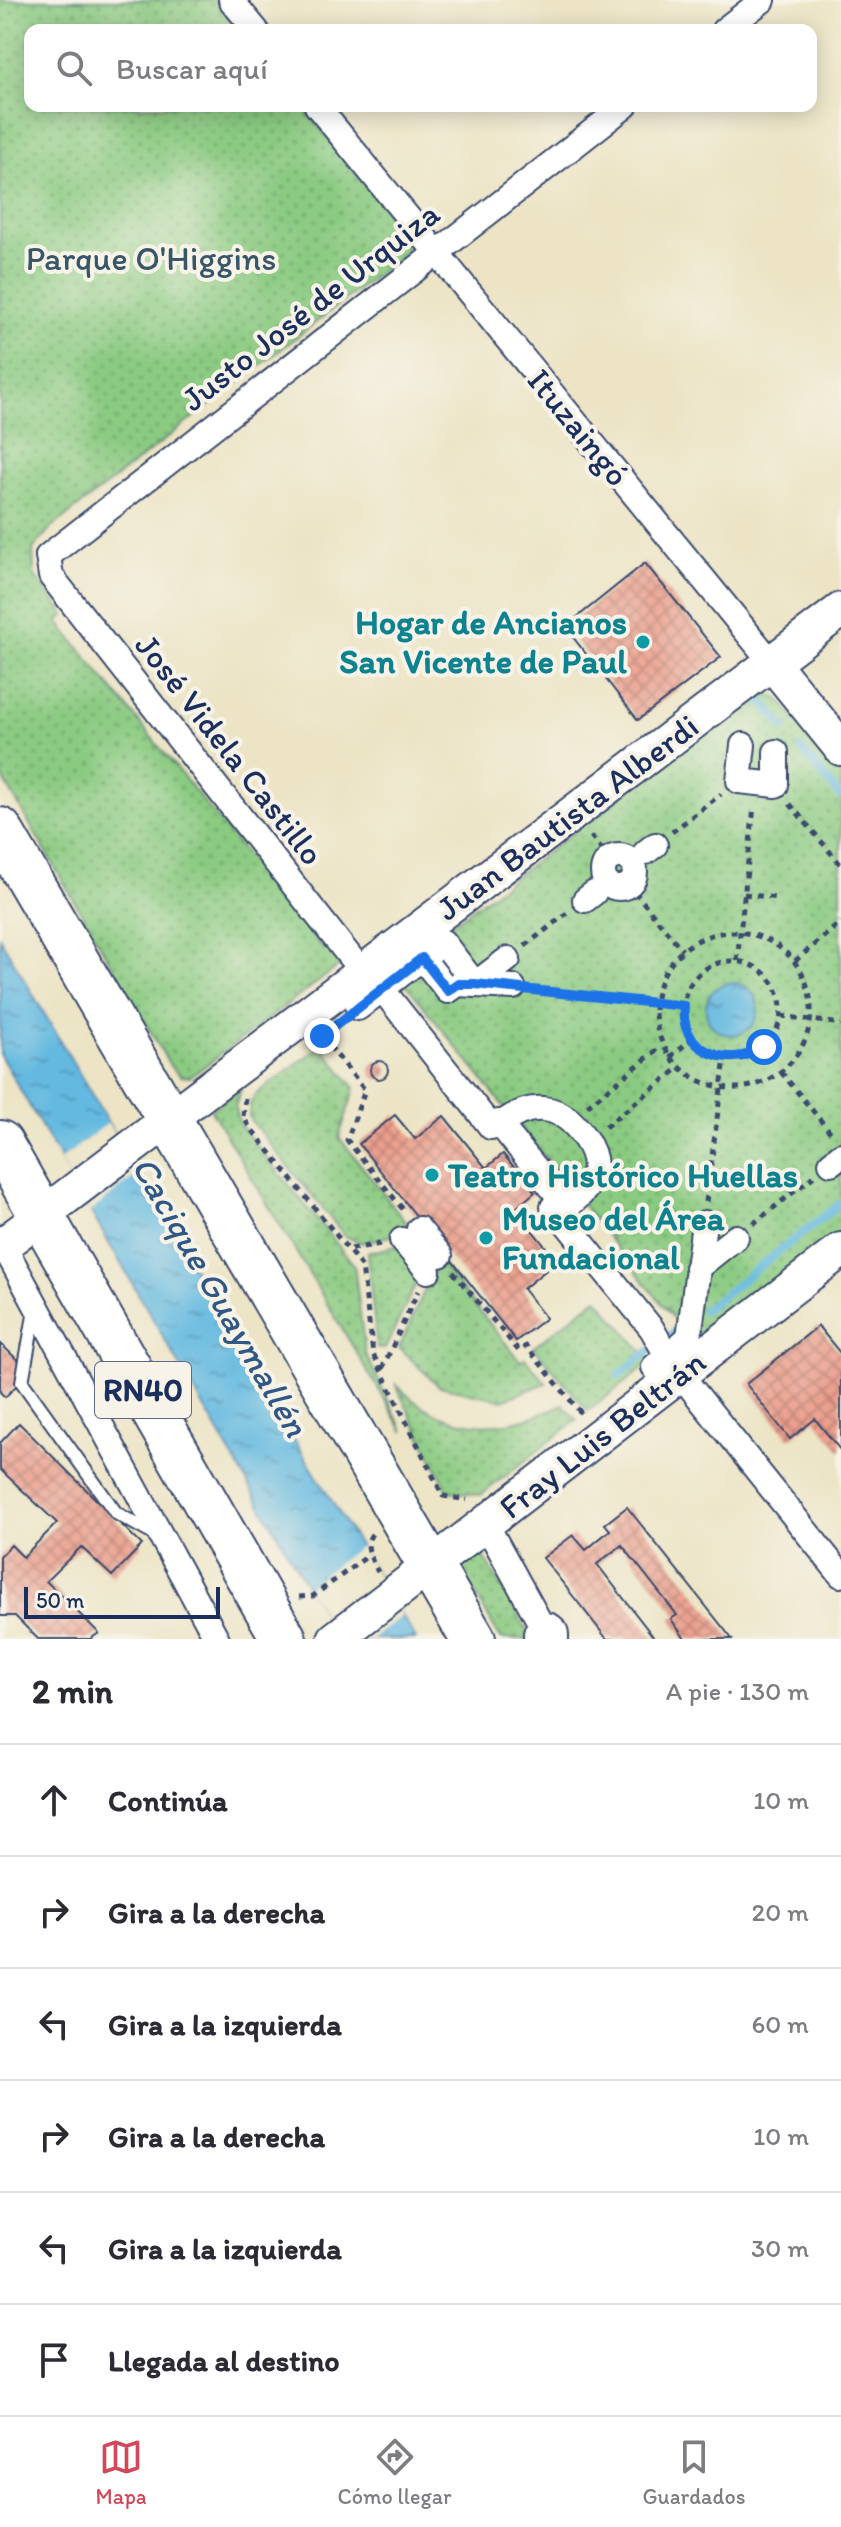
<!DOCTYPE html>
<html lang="es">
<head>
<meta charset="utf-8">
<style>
  body { margin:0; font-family:Itim,sans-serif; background:#f7f7f7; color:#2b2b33 }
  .scale { position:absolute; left:24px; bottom:20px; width:196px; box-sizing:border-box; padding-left:8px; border:4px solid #1b2f5e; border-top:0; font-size:22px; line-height:28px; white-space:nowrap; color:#1b2f5e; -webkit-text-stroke:6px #f7f3e8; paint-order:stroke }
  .stop { position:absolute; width:24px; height:24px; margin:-18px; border:6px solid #1a73e8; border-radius:50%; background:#fff }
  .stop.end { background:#1a73e8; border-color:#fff; box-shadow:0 2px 8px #0008 }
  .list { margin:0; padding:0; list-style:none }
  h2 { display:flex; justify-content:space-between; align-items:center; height:104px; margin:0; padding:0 32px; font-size:34px }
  h2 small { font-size:26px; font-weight:400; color:#7c7c81 }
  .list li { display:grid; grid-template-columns:52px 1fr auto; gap:24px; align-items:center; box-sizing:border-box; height:112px; padding:0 32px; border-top:2px solid #e1e1e2 }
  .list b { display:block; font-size:30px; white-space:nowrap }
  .list em { font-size:26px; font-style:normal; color:#7c7c81 }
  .icon { flex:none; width:44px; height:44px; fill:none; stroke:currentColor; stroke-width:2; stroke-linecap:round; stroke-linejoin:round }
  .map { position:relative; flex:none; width:841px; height:1639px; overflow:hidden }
  .search { position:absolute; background:#fff; box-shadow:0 4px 20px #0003; left:24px; right:24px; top:24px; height:88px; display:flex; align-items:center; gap:20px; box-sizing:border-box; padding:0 28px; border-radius:16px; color:#7c7c81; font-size:30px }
  .sheet { height:776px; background:#fff }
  nav { display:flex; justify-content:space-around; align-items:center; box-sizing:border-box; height:112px; border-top:2px solid #e1e1e2; background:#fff; font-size:22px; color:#7c7c81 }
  nav a { display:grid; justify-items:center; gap:4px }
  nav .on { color:#d1495b }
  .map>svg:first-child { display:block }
</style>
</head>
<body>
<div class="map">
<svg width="841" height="1639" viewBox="0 0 841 1639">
  <defs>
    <pattern id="green-dots" width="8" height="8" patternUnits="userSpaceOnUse" patternTransform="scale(2)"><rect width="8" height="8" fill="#8aca81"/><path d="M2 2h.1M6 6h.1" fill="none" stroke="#70a46d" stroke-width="1.8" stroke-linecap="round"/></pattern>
    <pattern id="water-ripples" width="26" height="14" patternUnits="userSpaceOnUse" patternTransform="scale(2)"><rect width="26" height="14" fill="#64b9e0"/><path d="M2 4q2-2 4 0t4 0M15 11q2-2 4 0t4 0" fill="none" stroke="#5297b9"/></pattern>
    <pattern id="building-cross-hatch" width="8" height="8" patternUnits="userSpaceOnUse" patternTransform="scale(2)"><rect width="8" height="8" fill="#eb9f8c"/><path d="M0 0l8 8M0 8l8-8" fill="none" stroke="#be8276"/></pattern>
  </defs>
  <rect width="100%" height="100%" fill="#f7f3e8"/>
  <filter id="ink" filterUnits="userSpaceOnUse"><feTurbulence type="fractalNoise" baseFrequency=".0125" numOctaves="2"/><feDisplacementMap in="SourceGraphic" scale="16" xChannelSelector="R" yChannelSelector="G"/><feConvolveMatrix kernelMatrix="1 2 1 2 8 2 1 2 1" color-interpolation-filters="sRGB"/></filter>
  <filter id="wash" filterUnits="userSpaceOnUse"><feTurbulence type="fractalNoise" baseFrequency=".006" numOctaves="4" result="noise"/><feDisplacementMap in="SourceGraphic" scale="32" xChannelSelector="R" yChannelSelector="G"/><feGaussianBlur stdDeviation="1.8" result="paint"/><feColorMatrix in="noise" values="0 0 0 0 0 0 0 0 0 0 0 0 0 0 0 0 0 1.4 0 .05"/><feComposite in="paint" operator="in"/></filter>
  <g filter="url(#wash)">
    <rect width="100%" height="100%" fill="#ece4c5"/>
    <!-- green -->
    <path fill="url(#green-dots)" stroke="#527c70" stroke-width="2" d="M0 0H216L240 30H30V106H302L408 238 407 248 401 256 50 529 33 549 34 575 65 615 58 622 323 949 332 943 343 963 190 1077 181 1076 171 1067 0 773Z
      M768 694 778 698 841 771V1233L694 1344 393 968 757 695Z
      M321 1046 355 1088 339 1137 413 1231 361 1243 345 1236 249 1118 250 1105 256 1094Z
      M242 1087 235 1107 240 1125 354 1265 365 1353 404 1432 211 1110Z
      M400 1245 422 1271 385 1349 377 1348 367 1253Z
      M438 1260 520 1361 525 1358 546 1383 503 1400 439 1386 399 1348Z
      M597 1298 651 1362 588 1411 534 1347Z
      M395 1383C441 1434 505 1434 563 1404L577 1420 481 1495 448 1491Z
      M482 1553 532 1639H501L461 1569Z"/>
    <!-- water -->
    <path fill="url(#water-ripples)" stroke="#40749f" stroke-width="2" d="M0 938 277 1411 416 1639H338L0 1055Z
      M706 1009a26 26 0 1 1 52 0a26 26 0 1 1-52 0Z"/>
    <!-- pier -->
    <path fill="#ece4c5" d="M108 1123 138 1174 90 1212 60 1160Z
      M360 1546 402 1616 372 1639H338L307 1587Z"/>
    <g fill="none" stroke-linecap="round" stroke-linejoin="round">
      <!-- stream -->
      <path stroke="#64b9e0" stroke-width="8" d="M757 695 784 728
        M801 749 841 797
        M704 1310 841 1203
        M671 1335 677 1330
        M618 1376 649 1351"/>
    </g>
    <g id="blocks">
      <!-- building -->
      <path fill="url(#building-cross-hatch)" d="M645 563 721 657 638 720 565 627Z
        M370 1070a9 9 0 1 1 18 0a9 9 0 1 1-18 0Z
        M395 1115 415 1139 444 1116 486 1168 503 1154 535 1192 515 1209 557 1261 523 1289 546 1318 516 1341 359 1144Z
        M818 1326 841 1354V1451L815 1419 790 1439 746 1384Z
        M0 1343 30 1372 5 1397 0 1392Z
        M19 1423 142 1545 112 1576 81 1547 46 1581 99 1633 90 1639H38L15 1616H0V1556L11 1545 23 1557 57 1523 0 1469V1443Z
        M627 1507 732 1639H685L671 1619 677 1615 622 1545 597 1564 655 1639H607L543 1558 573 1535 586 1550 610 1530 605 1524Z"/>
    </g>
  </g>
  <g filter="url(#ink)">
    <use href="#blocks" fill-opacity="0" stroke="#3a4a6d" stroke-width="2"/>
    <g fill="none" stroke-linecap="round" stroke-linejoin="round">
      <defs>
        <path id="lane" d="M35 1310 22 1382 116 1513 157 1536"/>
        <path id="street" d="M231 0 256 30
          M724 30 763 0
          M317 106 772 663
          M743 745 739 781 776 785V752
          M646 852 655 845
          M603 872a16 16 0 1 1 32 0a16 16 0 1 1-32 0Z
          M585 900 594 893
          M422 958 448 991 458 984 513 987
          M362 972 51 576 48 556 625 106
          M475 984 508 959
          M382 989 443 942 475 984
          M358 1008 382 989 491 1127 498 1122 561 1199 553 1207 652 1329 667 1356 654 1367
          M500 1125C531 1100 562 1104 584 1137 591 1147 597 1159 594 1172 590 1190 572 1203 558 1214
          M831 1163 841 1155
          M419 1229 440 1255
          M0 1239 217 1639
          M402 1240 428 1271
          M697 1268 736 1237
          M671 1361 667 1356 689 1337 704 1223
          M680 1374 841 1575
          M486 1524 549 1639"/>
        <path id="secondary" d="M772 663 841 748
          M0 1247 841 610
          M335 1639 841 1250"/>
        <path id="highway" d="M0 830 473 1639
          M0 1143 284 1639
          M546 1635V1639"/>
      </defs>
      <!-- lane casing -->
      <use href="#lane" stroke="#3a4a6d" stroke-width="16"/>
      <!-- street casing -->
      <use href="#street" stroke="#3a4a6d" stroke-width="28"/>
      <!-- secondary casing -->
      <use href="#secondary" stroke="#3a4a6d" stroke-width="38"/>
      <!-- highway casing -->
      <use href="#highway" stroke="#3a4a6d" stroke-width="48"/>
      <!-- path -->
      <path stroke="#3a4a6d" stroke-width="5" stroke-dasharray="6 6" stroke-linecap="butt" d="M790 804 841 865
        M672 832 721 794
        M591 836 602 850
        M635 892 682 950
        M744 894 777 898
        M655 1010a78 78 0 1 1 156 0a78 78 0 1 1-156 0Z
        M525 946 567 913
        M737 961 754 807
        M795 961 841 922
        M683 1010a49 49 0 1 1 98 0a49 49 0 1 1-98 0Z
        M534 990 683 1006
        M781 1016 841 1024
        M322 1037 365 1090 347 1140 406 1213
        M670 1057 693 1038
        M781 1072 831 1133
        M245 1098 243 1117 249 1126 362 1267 373 1354 443 1496 467 1500
        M587 1106 662 1046
        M605 1127 679 1068
        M706 1202 725 1058
        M753 1224 814 1176
        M351 1249 380 1244
        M453 1272 519 1351 526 1346 581 1413
        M382 1369 418 1291
        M372 1534C363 1545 372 1561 378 1572
        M299 1597 313 1596 369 1555"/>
      <!-- lane -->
      <use href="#lane" stroke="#fff" stroke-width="12"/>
      <!-- street -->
      <use href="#street" stroke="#fff" stroke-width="24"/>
      <!-- secondary -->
      <use href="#secondary" stroke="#fff" stroke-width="34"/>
      <!-- highway -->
      <use href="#highway" stroke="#fff" stroke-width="44"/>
    </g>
  </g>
  <g fill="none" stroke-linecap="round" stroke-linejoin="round" filter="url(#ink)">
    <!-- route -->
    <path stroke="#1a73e8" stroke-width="10" d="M322 1036 422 958 448 991 458 984H475L684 1006C679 1052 730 1070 764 1047"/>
  </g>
  <!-- markers -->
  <g fill="#0f9aa8" stroke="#f7f3e8" stroke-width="3">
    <circle cx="643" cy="642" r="8"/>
    <circle cx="432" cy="1175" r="8"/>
    <circle cx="486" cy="1238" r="8"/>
  </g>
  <g text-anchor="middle" stroke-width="8" stroke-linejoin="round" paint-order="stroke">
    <!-- shield labels -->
    <rect fill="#f7f3e8" stroke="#5d6a87" stroke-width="2" x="95" y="1362" width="96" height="56" rx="6"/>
    <g font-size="32" font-weight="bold" fill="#1b2f5e">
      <text x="143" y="1401">RN40</text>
    </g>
    <!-- park labels -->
    <g font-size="34" fill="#375667" stroke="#f7f3e8">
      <text x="151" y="270">Parque O'Higgins</text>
    </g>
    <!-- street labels -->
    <g font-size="34" fill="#1b2f5e" stroke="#f7f3e8">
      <text transform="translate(310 306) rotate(-38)" y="12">Justo José de Urquiza</text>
      <text transform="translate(579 427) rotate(51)" y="12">Ituzaingó</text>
      <text transform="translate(230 749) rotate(52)" y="12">José Videla Castillo</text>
      <text transform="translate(567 817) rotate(-37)" y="12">Juan Bautista Alberdi</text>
      <text transform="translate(602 1434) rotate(-38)" y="12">Fray Luis Beltrán</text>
    </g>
    <!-- culture labels -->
    <g font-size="34" font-weight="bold" fill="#0d838f" stroke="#f7f3e8" text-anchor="start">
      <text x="627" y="634" text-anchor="end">Hogar de Ancianos<tspan x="627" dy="39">San Vicente de Paul</tspan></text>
      <text x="448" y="1187">Teatro Histórico Huellas</text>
      <text x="502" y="1230">Museo del Área<tspan x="502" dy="39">Fundacional</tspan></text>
    </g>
    <!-- water labels -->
    <g font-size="36" font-style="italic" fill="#315885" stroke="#f7f3e8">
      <text transform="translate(221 1296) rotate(60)" y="13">Cacique Guaymallén</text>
    </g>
  </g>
</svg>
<div class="scale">50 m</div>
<div class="stop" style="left:764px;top:1047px"></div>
<div class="stop end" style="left:322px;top:1036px"></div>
<div class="search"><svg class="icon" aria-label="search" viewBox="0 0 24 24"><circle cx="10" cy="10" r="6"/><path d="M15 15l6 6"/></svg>Buscar aquí</div>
</div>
<section class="sheet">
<h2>2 min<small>A pie · 130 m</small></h2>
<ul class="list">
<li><svg class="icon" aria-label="ahead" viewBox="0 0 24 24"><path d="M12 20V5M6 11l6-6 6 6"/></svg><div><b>Continúa</b></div><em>10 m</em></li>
<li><svg class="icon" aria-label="right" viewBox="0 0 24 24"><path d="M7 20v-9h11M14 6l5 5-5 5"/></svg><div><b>Gira a la derecha</b></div><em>20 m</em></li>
<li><svg class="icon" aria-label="left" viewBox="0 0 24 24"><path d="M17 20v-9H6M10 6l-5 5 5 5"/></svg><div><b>Gira a la izquierda</b></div><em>60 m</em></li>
<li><svg class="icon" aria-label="right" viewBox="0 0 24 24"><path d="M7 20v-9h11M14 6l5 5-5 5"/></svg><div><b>Gira a la derecha</b></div><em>10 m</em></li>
<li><svg class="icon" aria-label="left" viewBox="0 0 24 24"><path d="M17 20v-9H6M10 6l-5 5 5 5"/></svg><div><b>Gira a la izquierda</b></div><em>30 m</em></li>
<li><svg class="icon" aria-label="arrive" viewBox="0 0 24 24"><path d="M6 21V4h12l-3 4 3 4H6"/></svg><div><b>Llegada al destino</b></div></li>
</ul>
</section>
<nav>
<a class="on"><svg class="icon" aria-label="map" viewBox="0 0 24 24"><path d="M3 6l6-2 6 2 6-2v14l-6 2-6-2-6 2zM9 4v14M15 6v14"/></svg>Mapa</a>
<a><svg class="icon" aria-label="directions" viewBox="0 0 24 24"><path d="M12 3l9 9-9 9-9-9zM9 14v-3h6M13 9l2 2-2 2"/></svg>Cómo llegar</a>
<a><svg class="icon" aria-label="saved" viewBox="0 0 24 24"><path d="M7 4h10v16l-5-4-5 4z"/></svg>Guardados</a>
</nav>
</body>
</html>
